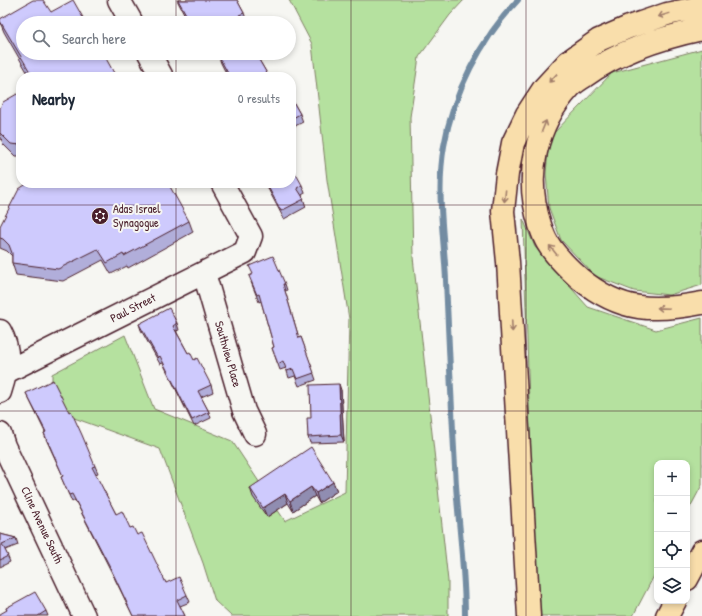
<!DOCTYPE html>
<html lang="en">
<head>
<meta charset="utf-8">
<style>
  body { margin:0; font-family:"Patrick Hand",sans-serif; background:#f6f6f7; color:#1f2937 }
  .controls { position:absolute; right:12px; bottom:12px; display:grid; overflow:hidden; border-radius:8px; box-shadow:0 2px 6px #0003 }
  .controls button { width:36px; height:36px; display:grid; place-items:center; padding:0; border:0; border-bottom:1px solid #e0e1e3; background:#fff; color:#1f2937; font:20px sans-serif }
  .list { margin:0; padding:0; list-style:none }
  h2 { display:flex; justify-content:space-between; align-items:center; height:52px; margin:0; padding:0 16px; font-size:17px }
  h2 small { font-size:13px; font-weight:400; color:#747a83 }
  .icon { flex:none; width:22px; height:22px; fill:none; stroke:currentColor; stroke-width:2; stroke-linecap:round; stroke-linejoin:round }
  .map { position:relative; flex:none; width:702px; height:616px; overflow:hidden }
  .search { position:absolute; background:#fff; box-shadow:0 2px 6px #0003; left:16px; top:16px; width:280px; height:44px; display:flex; align-items:center; gap:10px; box-sizing:border-box; padding:0 14px; border-radius:22px; color:#747a83; font-size:15px }
  .panel { position:absolute; background:#fff; box-shadow:0 2px 6px #0003; left:16px; top:72px; width:280px; height:116px; border-radius:16px }
  .map>svg:first-child { display:block }
</style>
</head>
<body>
<div class="map">
<svg width="702" height="616" viewBox="0 0 702 616">
  <rect width="100%" height="100%" fill="#f6f6f2"/>
  <filter id="ink" filterUnits="userSpaceOnUse"><feTurbulence type="fractalNoise" baseFrequency=".025" numOctaves="2"/><feDisplacementMap in="SourceGraphic" scale="8" xChannelSelector="R" yChannelSelector="G"/><feConvolveMatrix kernelMatrix="1 2 1 2 8 2 1 2 1" color-interpolation-filters="sRGB"/></filter>
  <g filter="url(#ink)">
    <!-- green -->
    <path fill="#b5e19f" stroke="#808065" d="M289 0H464L450 15 419 57 410 117 413 257 448 581V616H231L215 601 203 563 160 449 52 410V374L125 335 154 409 232 441 285 521 345 492 349 319 327 180 312 44Z
      M702 49V285L669 295 634 291 595 276 561 240 549 208 546 174 549 138 612 73Z
      M523 219 535 247 588 307 656 330 702 318V485L687 513V463H657V570L633 616H536Z"/>
    <g fill="none" stroke-linecap="round" stroke-linejoin="round">
      <!-- stream -->
      <path stroke="#738ca2" stroke-width="6" d="M465 616C465 572 459 528 456 485 452 417 449 349 446 280 444 236 436 191 444 146 453 93 481 39 518 0"/>
      <defs>
        <path id="minor" d="M119 0 132 23
          M149 53 162 77
          M204 273 244 411 255 434
          M0 331C12 353 7 370 0 392
          M6 372 245 252 251 236 222 183
          M0 434 4 446 84 616"/>
        <path id="highway" d="M702 29C660 38 619 51 585 76 580 79 574 83 570 87 535 125 524 176 540 225 542 231 544 237 547 242 555 256 568 268 579 278 596 292 617 304 639 307 660 310 681 307 702 303
          M687 579 702 551
          M529 616 508 262 503 211 507 174 513 143 527 114 544 88 568 62 599 40 629 27 667 14 702 7
          M667 616 675 601"/>
      </defs>
      <!-- minor casing -->
      <use href="#minor" stroke="#4a1f2b" stroke-width="25"/>
      <!-- highway casing -->
      <use href="#highway" stroke="#4a1f2b" stroke-width="25"/>
      <!-- minor -->
      <use href="#minor" stroke="#f6f6f2" stroke-width="22"/>
      <!-- highway -->
      <use href="#highway" stroke="#f9deab" stroke-width="22"/>
    </g>
    <!-- wall -->
    <path fill="#b1aeda" stroke="#4a1f2b" d="M177 0H237L244 13 247 21 243 23H189Z
      M51 12 114 73 115 77H30L4 32 0 22V19Z
      M218 53H255L269 77H228L221 63 218 55 219 54Z
      M21 95V156H15L3 144 0 135V108Z
      M291 98 300 114 303 122 291 128Z
      M265 183H291L302 185 305 193 302 195 306 207 284 219Z
      M189 221 193 232 128 268 127 266 111 274 103 260 63 281 16 275 12 263V256L7 251 0 248V226Z
      M251 282 285 284 287 290 285 291 299 338 301 337 316 380 299 386 295 376 289 378 286 368 280 370 272 348 274 347 261 301 259 302Z
      M177 323 179 330 176 331 188 353 194 360 211 385 213 392 201 397 209 412 211 418 194 426 163 363 160 364 141 330 139 324Z
      M341 390 344 442 310 443 308 437 311 418Z
      M26 393 95 466 98 473 95 474 116 514 137 535 166 583 187 595 190 602 180 606 185 616H133L111 571 75 500 72 502 61 477 63 476 46 439 44 433 45 432 29 399Z
      M333 482 337 491 319 503 315 496 293 511 288 503 267 517 253 497 250 488Z
      M0 534 16 538 18 545 5 550 10 562 0 567Z
      M6 608 46 611 48 616H0L7 611Z"/>
    <!-- shaded-wall -->
    <path fill="#908db1" stroke="#4a1f2b" d="M339 384 341 390 344 442 341 435Z
      M333 482 337 491 319 503 316 493Z
      M311 487 315 496 293 511 290 501Z
      M285 494 288 503 267 517 263 508Z"/>
    <!-- building -->
    <path fill="#cecafd" stroke="#4a1f2b" d="M33 0H43L51 12 73 0 86 23H23V53H103L114 73 109 75 110 77H33L0 21V19Z
      M178 0H237L244 13 239 15 243 23H191Z
      M219 53H255L269 77H230L218 55 220 54Z
      M17 94 21 95V145L11 144 0 133V108L3 102Z
      M291 98 300 114 291 119Z
      M291 165 302 185 297 188 304 199 281 211 266 183H291Z
      M28 183H168L189 221 124 256 123 254 107 263 98 249 58 269 12 263V253L9 245 3 239 0 238V226L19 189Z
      M273 256 285 284H283L299 338 301 337 314 373 297 379 293 369 287 371 283 361 278 364 272 348 274 347 259 294 257 295 249 276 253 274 249 266Z
      M169 308 177 323 173 326 188 353 190 352 194 360 197 358 211 385 198 391 209 412 192 420 160 356 158 358 139 324Z
      M53 380 69 412 71 411 82 435 95 466 92 467 116 514 122 511 130 528 133 527 137 535 142 533 166 583 179 577 187 595 177 600 185 616H133L109 565 72 494 69 495 61 477 63 476 44 433 46 432 26 393Z
      M339 384 341 435 308 437 307 418H311L310 385Z
      M311 447 333 482 316 493 311 487 290 501 285 494 263 508 250 488Z
      M0 534 16 538 2 544 8 556 0 560Z
      M35 592 46 611 38 616H0V614L7 610 6 608Z"/>
    <!-- one-way arrows -->
    <defs><path id="oneway-shaft" d="M-6 0H5M1.5-3L5.5 0L1.5 3" fill="none" stroke-width="1.6" stroke-linecap="round" stroke-linejoin="round"/></defs>
    <g stroke="#a27e6b">
      <use href="#oneway-shaft" transform="translate(664 15) rotate(163)"/>
      <use href="#oneway-shaft" transform="translate(553 78) rotate(133)"/>
      <use href="#oneway-shaft" transform="translate(544 126) rotate(-68)"/>
      <use href="#oneway-shaft" transform="translate(505 196) rotate(96)"/>
      <use href="#oneway-shaft" transform="translate(553 250) rotate(-129)"/>
      <use href="#oneway-shaft" transform="translate(663 308) rotate(-178)"/>
      <use href="#oneway-shaft" transform="translate(512 326) rotate(87)"/>
    </g>
  </g>
  <!-- grid -->
  <path fill="none" stroke="#4a1f2b" stroke-width="1" stroke-opacity="0.55" d="M176 0V23M351 0V616M526 0V616M176 53V77M176 183V616M0 205H702M0 411H702"/>
  <!-- icons -->
  <defs>
    <symbol id="synagogue-disc" viewBox="-11 -11 22 22"><circle r="9.5" fill="#4a1f2b" stroke="#f6f6f2"/><path d="M0-6.5L5.6 3.2H-5.6ZM0 6.5L5.6-3.2H-5.6Z" fill="#fff"/></symbol>
  </defs>
  <g fill-rule="evenodd">
    <use href="#synagogue-disc" x="90" y="206" width="20" height="20"/>
  </g>
  <g text-anchor="middle" stroke-width="4" stroke-linejoin="round" paint-order="stroke">
    <!-- poi labels -->
    <g font-size="12" fill="#4a1f2b" stroke="#f6f6f2" text-anchor="start">
      <text x="113" y="213">Adas Israel<tspan x="113" dy="14">Synagogue</tspan></text>
    </g>
    <!-- street labels -->
    <g font-size="12" fill="#4a1f2b" stroke="#f6f6f2">
      <text transform="translate(133 308) rotate(-27)" y="4">Paul Street</text>
      <text transform="translate(228 354) rotate(74)" y="4">Southview Place</text>
      <text transform="translate(42 525) rotate(65)" y="4">Cline Avenue South</text>
    </g>
  </g>
</svg>
<div class="controls">
<button>+</button>
<button>−</button>
<button><svg class="icon" aria-label="locate" viewBox="0 0 24 24"><circle cx="12" cy="12" r="6"/><path d="M12 2v4M12 18v4M2 12h4M18 12h4"/></svg></button>
<button><svg class="icon" aria-label="layers" viewBox="0 0 24 24"><path d="M12 4l9 5-9 5-9-5zM3 14l9 5 9-5"/></svg></button>
</div>
<div class="search"><svg class="icon" aria-label="search" viewBox="0 0 24 24"><circle cx="10" cy="10" r="6"/><path d="M15 15l6 6"/></svg>Search here</div>
<section class="panel">
<h2>Nearby<small>0 results</small></h2>
<ul class="list">
</ul>
</section>
</div>
</body>
</html>
